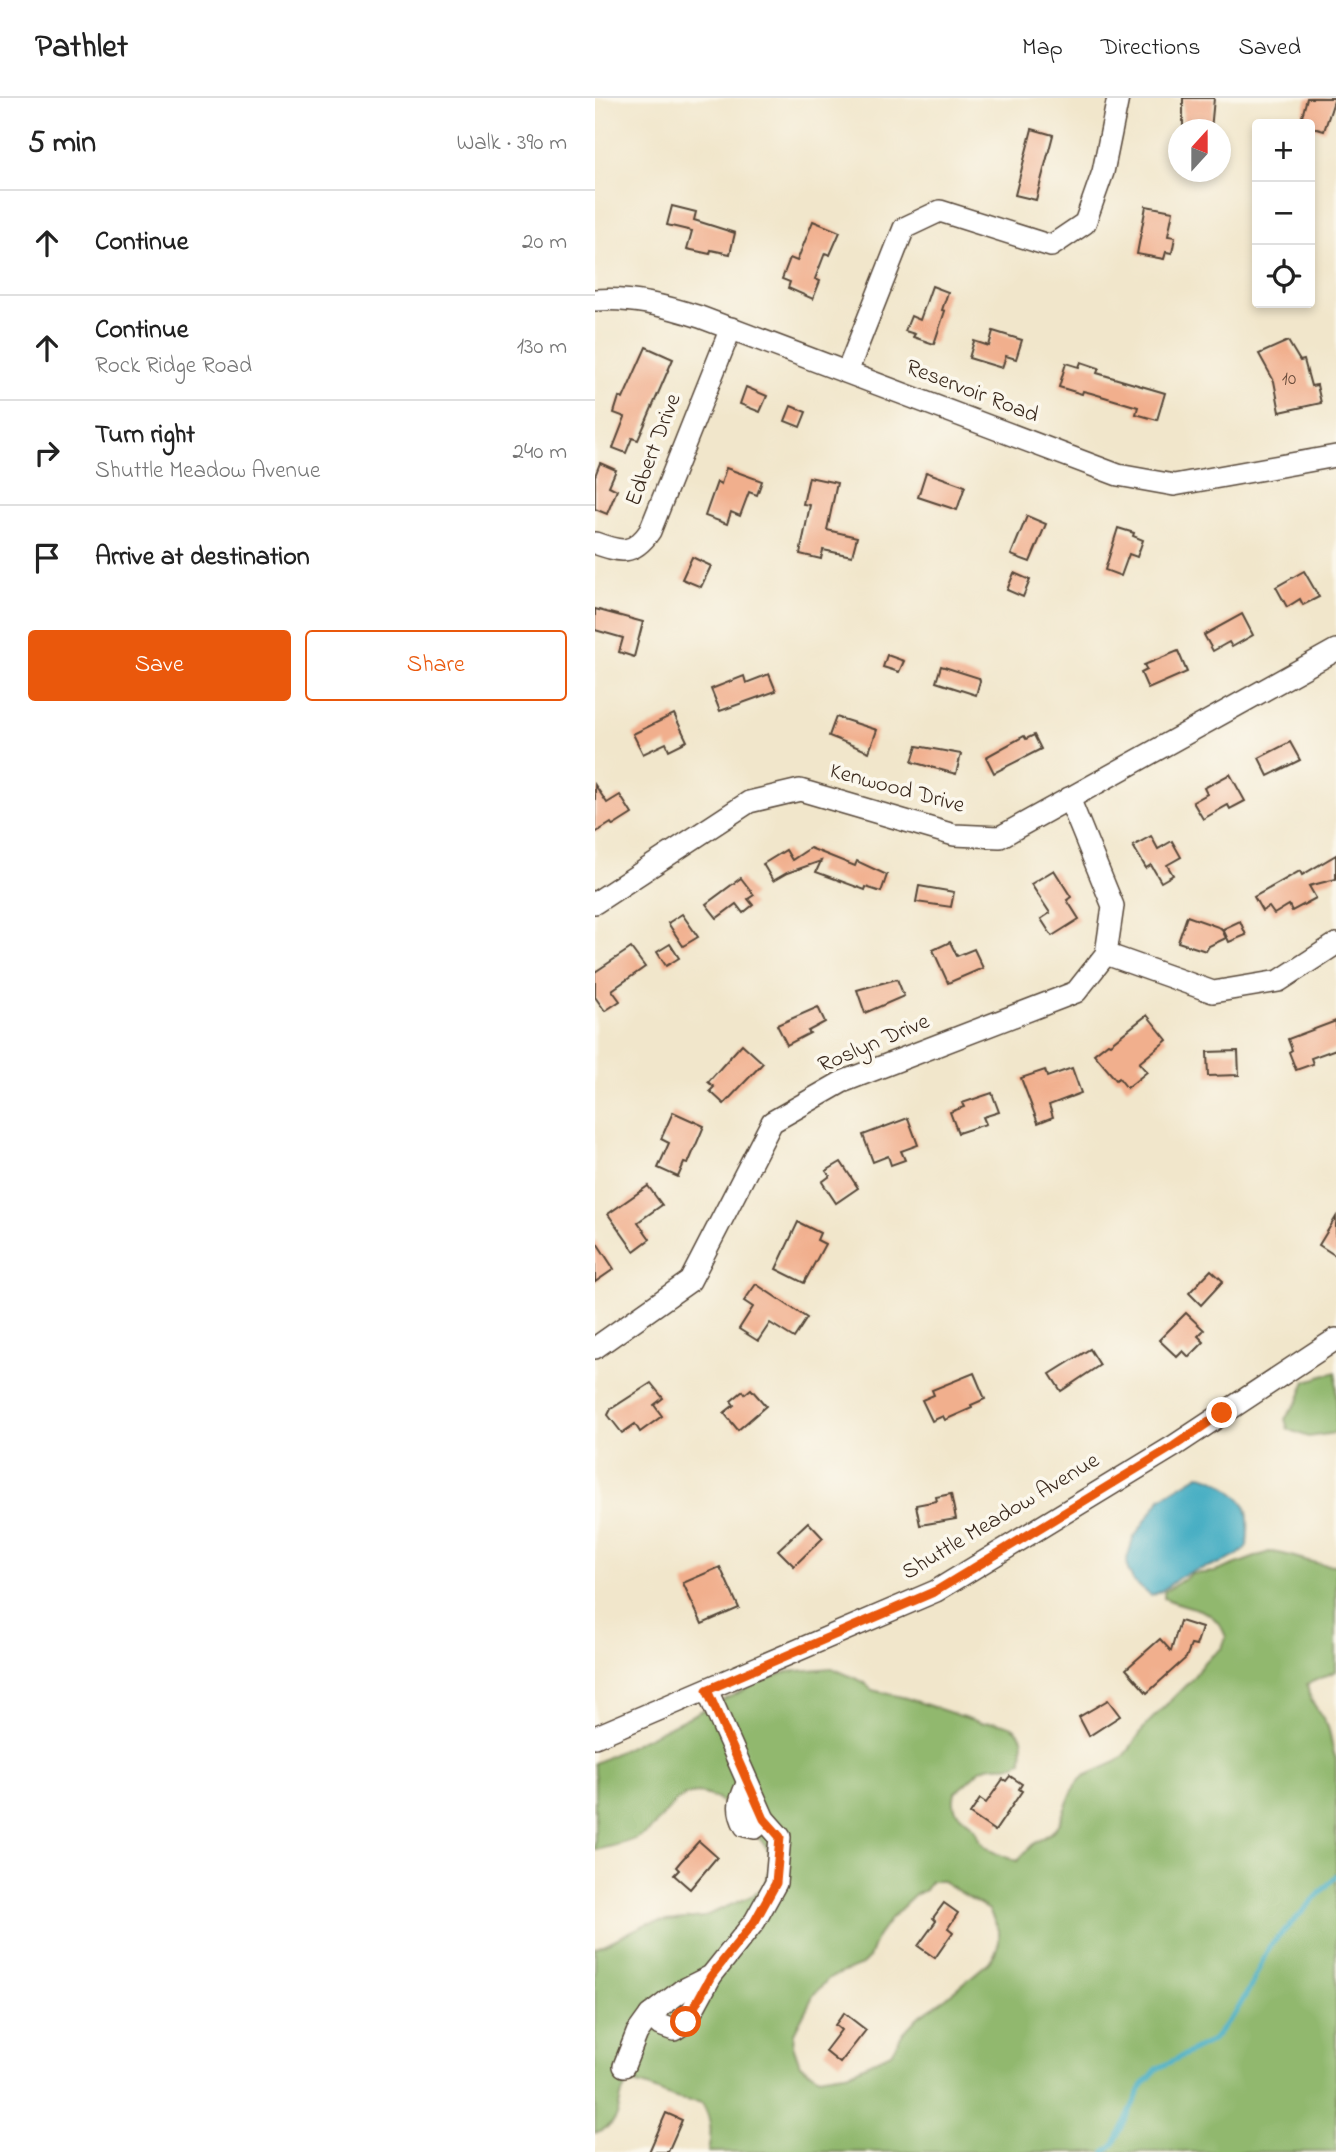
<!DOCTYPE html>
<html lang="en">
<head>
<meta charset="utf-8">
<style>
  :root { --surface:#fff; --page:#f2f2f2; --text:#222; --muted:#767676; --line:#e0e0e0; --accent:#ea580c }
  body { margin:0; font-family:"Indie Flower",sans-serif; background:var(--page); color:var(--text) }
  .controls { position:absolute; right:21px; top:21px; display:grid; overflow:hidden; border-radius:7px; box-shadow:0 4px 10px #0003 }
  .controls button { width:63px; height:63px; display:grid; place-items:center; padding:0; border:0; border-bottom:2px solid var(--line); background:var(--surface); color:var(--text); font:35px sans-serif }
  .compass { position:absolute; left:573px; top:21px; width:63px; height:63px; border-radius:50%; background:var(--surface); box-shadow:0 4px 10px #0003; rotate:21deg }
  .stop { position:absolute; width:21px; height:21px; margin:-16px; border:5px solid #ea580c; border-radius:50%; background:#fff }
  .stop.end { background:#ea580c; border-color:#fff; box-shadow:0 2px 7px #0008 }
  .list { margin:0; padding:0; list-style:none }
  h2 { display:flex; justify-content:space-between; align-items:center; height:91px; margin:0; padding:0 28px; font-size:30px }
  h2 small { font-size:23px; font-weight:400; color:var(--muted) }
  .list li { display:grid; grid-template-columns:46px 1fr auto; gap:21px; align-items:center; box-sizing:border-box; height:105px; padding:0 28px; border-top:2px solid var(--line) }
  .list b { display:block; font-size:26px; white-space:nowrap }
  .list p { margin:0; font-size:23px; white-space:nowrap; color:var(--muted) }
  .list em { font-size:23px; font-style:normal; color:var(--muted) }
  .actions { display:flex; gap:14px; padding:21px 28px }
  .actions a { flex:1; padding:16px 0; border:2px solid var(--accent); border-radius:7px; text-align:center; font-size:24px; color:var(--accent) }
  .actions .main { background:var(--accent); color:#fff }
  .icon { flex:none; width:38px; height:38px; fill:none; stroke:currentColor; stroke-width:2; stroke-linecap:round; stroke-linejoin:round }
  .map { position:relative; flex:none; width:741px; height:2054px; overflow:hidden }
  header { display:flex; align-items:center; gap:42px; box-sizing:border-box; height:98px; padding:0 35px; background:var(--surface); border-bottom:2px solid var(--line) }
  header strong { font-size:33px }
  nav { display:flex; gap:38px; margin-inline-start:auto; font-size:24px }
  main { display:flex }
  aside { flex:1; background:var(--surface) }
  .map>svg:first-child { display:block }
  .forest { fill:#91b86e; stroke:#667146; stroke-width:2; fill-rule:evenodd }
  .water { fill:#44adc3; stroke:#406c70; stroke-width:2 }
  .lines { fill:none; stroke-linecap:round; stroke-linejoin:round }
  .stream { stroke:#44adc3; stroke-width:5 }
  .building { fill:#f1af8d }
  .minor-casing { stroke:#564638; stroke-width:24 }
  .minor { stroke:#fff; stroke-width:21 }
  .route { stroke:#ea580c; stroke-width:9 }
  .labels { text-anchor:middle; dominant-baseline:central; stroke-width:7; stroke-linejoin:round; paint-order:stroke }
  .number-label { font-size:19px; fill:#684b3a }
  .street-label { font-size:23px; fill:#3b2a1e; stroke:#fbf7ec }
</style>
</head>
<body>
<header>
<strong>Pathlet</strong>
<nav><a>Map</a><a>Directions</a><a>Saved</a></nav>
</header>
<main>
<aside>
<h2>5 min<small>Walk · 390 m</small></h2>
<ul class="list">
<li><svg class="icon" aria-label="ahead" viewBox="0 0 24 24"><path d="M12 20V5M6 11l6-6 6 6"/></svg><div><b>Continue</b></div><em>20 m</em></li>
<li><svg class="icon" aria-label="ahead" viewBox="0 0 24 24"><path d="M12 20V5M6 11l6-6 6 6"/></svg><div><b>Continue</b><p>Rock Ridge Road</p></div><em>130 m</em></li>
<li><svg class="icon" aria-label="right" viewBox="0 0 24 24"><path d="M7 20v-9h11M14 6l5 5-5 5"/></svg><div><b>Turn right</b><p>Shuttle Meadow Avenue</p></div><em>240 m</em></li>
<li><svg class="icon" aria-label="arrive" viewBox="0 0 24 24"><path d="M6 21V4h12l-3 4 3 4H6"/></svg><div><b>Arrive at destination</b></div></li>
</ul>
<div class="actions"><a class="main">Save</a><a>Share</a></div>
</aside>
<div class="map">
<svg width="741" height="2054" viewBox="0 0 741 2054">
  <rect width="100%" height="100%" fill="#fbf7ec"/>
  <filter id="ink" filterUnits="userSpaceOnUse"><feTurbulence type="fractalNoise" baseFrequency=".0143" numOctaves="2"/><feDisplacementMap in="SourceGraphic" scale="14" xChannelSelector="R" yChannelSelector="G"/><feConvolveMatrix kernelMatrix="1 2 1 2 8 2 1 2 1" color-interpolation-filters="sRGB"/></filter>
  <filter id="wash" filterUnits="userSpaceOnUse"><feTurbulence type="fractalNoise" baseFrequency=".00686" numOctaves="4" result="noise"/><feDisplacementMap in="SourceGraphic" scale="28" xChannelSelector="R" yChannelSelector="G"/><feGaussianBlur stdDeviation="1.57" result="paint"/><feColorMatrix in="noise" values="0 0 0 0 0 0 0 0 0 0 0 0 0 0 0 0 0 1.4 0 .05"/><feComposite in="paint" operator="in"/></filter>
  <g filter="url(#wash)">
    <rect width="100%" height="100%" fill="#f1e6cb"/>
    <g class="forest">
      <polygon points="741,1274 741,1335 713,1339 693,1331 690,1321 703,1303 711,1283"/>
      <path d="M674 1454C697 1455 717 1468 741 1467V1573L712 1586C714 1604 724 1612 732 1627 737 1638 736 1650 741 1661V2054H113C117 2036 117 2021 107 2005 99 2002 92 2003 84 2001 66 1996 51 1985 33 1985 16 2007 35 2022 0 2035V1851L53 1825 108 1819 159 1797 168 1789 173 1779 178 1758C162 1736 121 1683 90 1698 73 1706 66 1725 51 1735 37 1745 16 1748 0 1752V1665L169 1582 191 1574 237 1570 269 1584 277 1592 311 1600 387 1625C399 1623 422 1625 427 1640 429 1646 427 1656 427 1663 412 1672 400 1664 387 1671 381 1675 369 1688 360 1694 355 1717 367 1715 379 1730 382 1734 382 1737 384 1741 392 1754 407 1758 422 1763L437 1747 457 1734 464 1725 480 1687 489 1678 521 1664 530 1657 551 1627 597 1581 610 1563 627 1550 631 1539C619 1507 595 1512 569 1500V1494L597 1476 620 1474ZM336 1783H347L394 1812 404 1832V1844L400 1855 394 1864 351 1900 323 1919 308 1935 296 1955 256 1974 224 1979 205 1967 198 1947 199 1935 219 1896 234 1880 267 1867 274 1860 282 1839 295 1821 320 1797 330 1792Z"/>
    </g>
    <path class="water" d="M604 1377C618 1377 643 1396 650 1408 655 1419 653 1436 652 1448 638 1468 605 1467 585 1479 575 1486 568 1494 556 1498L538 1483 533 1472 532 1461 538 1441 566 1400Z"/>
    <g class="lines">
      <polyline class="stream" points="510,2054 519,2046 547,1988 562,1971 618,1942 641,1914 656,1888 674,1849 741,1778"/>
    </g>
    <g id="blocks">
      <g class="building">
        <polygon points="588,0 619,0 616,32 588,32"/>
        <polygon points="712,0 740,0 729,33 715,29 715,26 705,26"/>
        <polygon points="437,31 458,37 441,102 420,97"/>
        <polygon points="77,108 101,114 99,122 140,135 135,156 116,152 115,156 92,151 97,133 72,127"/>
        <polygon points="551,108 578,113 573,138 580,139 577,155 571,154 569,161 542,156"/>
        <polygon points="218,123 245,134 235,157 230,155 220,181 225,183 218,201 193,190 195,184 187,181 195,160 202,163"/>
        <polygon points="337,188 353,194 347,212 350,213 339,246 318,239 320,236 310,233 316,218 325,222"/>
        <polygon points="398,233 427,242 421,261 411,258 407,270 374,260 379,243 394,248"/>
        <polygon points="693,243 705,263 709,262 716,288 722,287 726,305 685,314 679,283 664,256"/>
        <polygon points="51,249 78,261 43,342 37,340 31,355 18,350 30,319 19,315 24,299 28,301"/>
        <polygon points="486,264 504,270 502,275 570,295 562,322 541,316 543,309 496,295 488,293 487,296 464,289 471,265 484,269"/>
        <polygon points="151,289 172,298 165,314 145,306"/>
        <polygon points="196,308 211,314 205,329 190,323"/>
        <polygon points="5,365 21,372 14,388 22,392 12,416 0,411 0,378"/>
        <polygon points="131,370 167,383 162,397 154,394 145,418 136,414 132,426 110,418 122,384 126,386"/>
        <polygon points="331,374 370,388 362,412 323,399"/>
        <polygon points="214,379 242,385 232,432 262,439 257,458 228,452 226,461 205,456 215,407 208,406"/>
        <polygon points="432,418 451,426 435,464 416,457"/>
        <polygon points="523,430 539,435 538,438 548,442 542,459 534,456 526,478 510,472"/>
        <polygon points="97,459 116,468 106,489 87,481"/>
        <polygon points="709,473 724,499 708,507 705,501 692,509 681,489"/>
        <polygon points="419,475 435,482 428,499 412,492"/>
        <polygon points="0,511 48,524 39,559 24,554 28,540 0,532"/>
        <polygon points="647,516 658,537 637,549 634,544 618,553 609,537"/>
        <polygon points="583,553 592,574 553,591 546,575 552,572 549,567"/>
        <polygon points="292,557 309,563 304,574 288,569"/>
        <polygon points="346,568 384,580 385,583 381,597 341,584"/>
        <polygon points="174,576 181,593 125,613 116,591 149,578 151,585"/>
        <polygon points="79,616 92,643 74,652 71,645 48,656 38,636"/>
        <polygon points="241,619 282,632 274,654 234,638"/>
        <polygon points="439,637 446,651 399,675 391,659 429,638 431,641"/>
        <polygon points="695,644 705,662 673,678 664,660"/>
        <polygon points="322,648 366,656 361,676 317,664"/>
        <polygon points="635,676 650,703 635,711 633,707 608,721 598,704 612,696 609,690"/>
        <polygon points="0,687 12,705 25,697 37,716 18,728 16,725 0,735"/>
        <polygon points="556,738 563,751 577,743 586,759 572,767 578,777 566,784 556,767 551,770 538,748"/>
        <polygon points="215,750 260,768 262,763 292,777 286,794 271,789 270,792 221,774 226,763 192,775 178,783 168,766 191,752 197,762"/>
        <polygon points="741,757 741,781 714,788 721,800 697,813 694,807 679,816 674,809 667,813 659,799 705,773 707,777"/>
        <polygon points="459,772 476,799 472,802 484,821 457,838 446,821 455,815 436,786"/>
        <polygon points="146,780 159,797 153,801 158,807 148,815 141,806 122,820 111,806"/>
        <polygon points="324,788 359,794 356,809 321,804"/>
        <polygon points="87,816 103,839 88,848 73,825"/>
        <polygon points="592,818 626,830 631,840 614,848 611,853 583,844"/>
        <polygon points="645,823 651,837 634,844 628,831"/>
        <polygon points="355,844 362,858 379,851 388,870 353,885 338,852"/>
        <polygon points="75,846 84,860 71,868 62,854"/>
        <polygon points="36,850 50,869 17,892 25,903 10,913 0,899 0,874"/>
        <polygon points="302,881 309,898 270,915 262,892"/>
        <polygon points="223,909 230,924 213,933 215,935 192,947 182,927"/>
        <polygon points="552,917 572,942 544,965 552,974 532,990 524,980 521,982 499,956 513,945 515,946"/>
        <polygon points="741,923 741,951 716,960 718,966 701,972 694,954 697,952 693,941"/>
        <polygon points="147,946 168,965 129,1006 115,993 119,989 113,984"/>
        <polygon points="643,953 644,977 613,978 612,954"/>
        <polygon points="477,970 486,995 454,1007 458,1019 443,1025 426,980 450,972 452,979"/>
        <polygon points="397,995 404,1014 388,1019 391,1026 363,1035 355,1014 369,1009 367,1005"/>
        <polygon points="78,1014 109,1028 93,1066 89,1065 83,1079 63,1070 74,1045 66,1041"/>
        <polygon points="313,1020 323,1047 306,1053 310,1062 296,1067 293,1058 278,1064 268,1037"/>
        <polygon points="246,1064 263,1090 241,1105 227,1084 235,1078 231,1073"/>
        <polygon points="53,1088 67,1107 43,1124 55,1141 39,1153 13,1116"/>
        <polygon points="741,1119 741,1158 724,1147"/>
        <polygon points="203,1124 225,1135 222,1142 230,1146 209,1185 181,1171"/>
        <polygon points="0,1142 19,1171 0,1184"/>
        <polygon points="616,1172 628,1183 606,1207 594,1195"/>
        <polygon points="161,1186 212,1220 199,1240 175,1225 163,1243 144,1231 158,1209 149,1203"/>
        <polygon points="591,1215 609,1232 603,1238 609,1244 594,1259 588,1253 582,1259 564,1242"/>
        <polygon points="495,1251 505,1267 466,1293 455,1276"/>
        <polygon points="379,1275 390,1301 376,1307 377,1310 350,1322 348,1318 337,1323 327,1302 339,1297 337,1292"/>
        <polygon points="56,1285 68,1300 59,1307 67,1318 45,1334 40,1326 27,1335 13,1317 16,1311"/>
        <polygon points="156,1291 171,1308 143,1332 129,1315 139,1307 136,1303 148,1293 150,1296"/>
        <polygon points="356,1396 361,1421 325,1427 321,1407 342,1403 341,1399"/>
        <polygon points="213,1424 228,1440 199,1468 183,1452"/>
        <polygon points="125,1469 144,1510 107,1526 88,1485"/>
        <polygon points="585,1523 607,1530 601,1548 596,1547 591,1560 552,1595 531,1571 565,1541 576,1553"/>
        <polygon points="513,1602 525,1618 494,1638 484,1619"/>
        <polygon points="415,1678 427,1686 424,1691 427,1693 400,1733 375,1716 385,1701 391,1705 408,1681 411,1683"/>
        <polygon points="104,1743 122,1759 95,1791 79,1777 84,1772 81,1769 86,1763"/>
        <polygon points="349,1805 363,1815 353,1830 358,1834 340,1860 323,1848 341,1823 338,1820"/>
        <polygon points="249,1915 271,1932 245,1965 230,1953 246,1932 240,1927"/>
        <polygon points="71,2015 87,2022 73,2054 54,2054"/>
      </g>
    </g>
  </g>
  <g filter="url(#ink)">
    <use href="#blocks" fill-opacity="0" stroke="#564638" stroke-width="2"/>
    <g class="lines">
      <defs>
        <g id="minor">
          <path d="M0 202C36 199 71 208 105 219L523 377 579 387 741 358"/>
          <polyline points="252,274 309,130 345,113 456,148 490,125 508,74 523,0"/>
          <path d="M0 445C25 454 38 458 55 433L136 230"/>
          <polyline points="0,805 154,704 205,692 359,737 405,739 741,552"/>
          <polyline points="511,856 618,894 684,883 741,846"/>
          <polyline points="0,1250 95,1183 177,1024 247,984 481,894 511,856 518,808 474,700"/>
          <polyline points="0,1639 341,1493 579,1348 741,1241"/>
          <path d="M152 1686C144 1703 141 1711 150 1728L160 1730 169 1721"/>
          <polyline points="55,1917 65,1927 79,1932 91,1924 116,1878"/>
          <polyline points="29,1968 42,1935 55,1917 86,1893 116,1878 160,1823 181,1785 185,1739 169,1721 112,1592"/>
        </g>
      </defs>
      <use href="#minor" class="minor-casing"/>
      <use href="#minor" class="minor"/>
    </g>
  </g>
  <g class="lines" filter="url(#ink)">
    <polyline class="route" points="91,1924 116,1878 160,1823 181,1785 185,1739 169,1721 112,1592 341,1493 579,1348 627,1315"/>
  </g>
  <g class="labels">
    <g class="number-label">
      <text x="694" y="281">10</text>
    </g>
    <g class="street-label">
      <text transform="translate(377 294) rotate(21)">Reservoir Road</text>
      <text transform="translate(59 352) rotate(-69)">Edbert Drive</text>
      <text transform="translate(302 691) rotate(15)">Kenwood Drive</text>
      <text transform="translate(279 946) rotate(-23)">Roslyn Drive</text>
      <text transform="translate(406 1419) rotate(-31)">Shuttle Meadow Avenue</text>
    </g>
  </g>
</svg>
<div class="controls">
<button>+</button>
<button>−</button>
<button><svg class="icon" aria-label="locate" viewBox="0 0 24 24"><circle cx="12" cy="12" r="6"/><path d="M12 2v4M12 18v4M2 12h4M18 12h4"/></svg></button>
</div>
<svg class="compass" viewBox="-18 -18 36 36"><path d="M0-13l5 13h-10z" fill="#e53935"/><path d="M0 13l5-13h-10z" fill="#767676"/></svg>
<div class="stop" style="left:91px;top:1924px"></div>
<div class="stop end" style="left:627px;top:1315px"></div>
</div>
</main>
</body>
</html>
